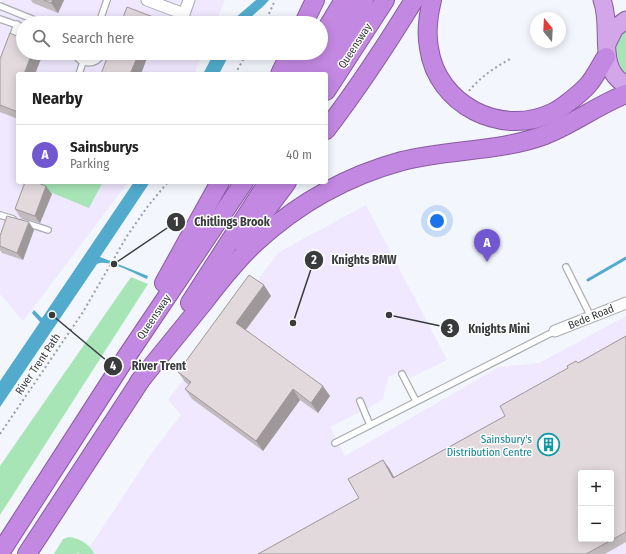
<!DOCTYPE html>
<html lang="en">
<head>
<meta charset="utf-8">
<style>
  :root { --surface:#fff; --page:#f6f6f6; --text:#222; --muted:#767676; --line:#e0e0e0; --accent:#7158d1 }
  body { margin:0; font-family:"Fira Sans Condensed",sans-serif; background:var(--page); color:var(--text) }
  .controls { position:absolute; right:12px; bottom:12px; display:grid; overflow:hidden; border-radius:4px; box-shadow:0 2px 10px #0003 }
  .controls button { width:36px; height:36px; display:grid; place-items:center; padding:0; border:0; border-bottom:1px solid var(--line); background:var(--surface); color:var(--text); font:20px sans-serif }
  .compass { position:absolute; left:530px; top:12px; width:36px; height:36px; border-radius:50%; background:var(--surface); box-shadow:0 2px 10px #0003; rotate:342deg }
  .you { position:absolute; left:437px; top:221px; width:14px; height:14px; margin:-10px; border:3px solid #fff; border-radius:50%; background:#1a73e8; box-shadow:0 0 0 6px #1a73e833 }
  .badge { display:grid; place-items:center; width:26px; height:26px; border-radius:50%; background:var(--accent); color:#fff; font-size:13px; font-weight:700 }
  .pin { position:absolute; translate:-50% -33px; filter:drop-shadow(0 1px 2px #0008) }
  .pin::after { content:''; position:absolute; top:21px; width:14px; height:12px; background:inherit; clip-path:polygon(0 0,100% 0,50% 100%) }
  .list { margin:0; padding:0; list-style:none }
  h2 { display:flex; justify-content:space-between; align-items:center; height:52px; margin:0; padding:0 16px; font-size:17px }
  h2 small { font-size:13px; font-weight:400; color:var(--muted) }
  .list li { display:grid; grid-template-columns:26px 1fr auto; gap:12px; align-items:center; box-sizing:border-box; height:60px; padding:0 16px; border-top:1px solid var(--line) }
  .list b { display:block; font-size:15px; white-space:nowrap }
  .list p { margin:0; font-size:13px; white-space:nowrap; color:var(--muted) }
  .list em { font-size:13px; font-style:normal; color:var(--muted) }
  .icon { flex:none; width:22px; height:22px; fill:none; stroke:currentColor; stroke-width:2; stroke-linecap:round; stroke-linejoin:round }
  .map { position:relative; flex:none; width:626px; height:554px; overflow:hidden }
  .search { position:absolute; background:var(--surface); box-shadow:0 2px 10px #0003; left:16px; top:16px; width:312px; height:44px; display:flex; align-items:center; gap:10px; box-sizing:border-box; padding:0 14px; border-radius:22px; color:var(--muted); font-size:15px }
  .panel { position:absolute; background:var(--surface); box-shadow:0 2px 10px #0003; left:16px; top:72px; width:312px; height:112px; border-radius:4px }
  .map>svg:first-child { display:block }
  .commercial { fill:#efe8fe; fill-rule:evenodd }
  .green { fill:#a7e5b6 }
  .water { fill:#52abcc }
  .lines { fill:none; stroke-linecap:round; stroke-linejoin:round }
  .stream { stroke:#52abcc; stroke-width:3 }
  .service-casing { stroke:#a8acb1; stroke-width:8 }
  .minor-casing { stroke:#a8acb1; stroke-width:13 }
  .primary-casing { stroke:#895aa3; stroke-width:19 }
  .trunk-casing { stroke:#895aa3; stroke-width:20 }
  .path { stroke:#9c9ea2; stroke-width:2; stroke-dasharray:2 3; stroke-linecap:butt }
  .service { stroke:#fff; stroke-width:5.5 }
  .minor { stroke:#fff; stroke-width:11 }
  .primary { stroke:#d2a6e9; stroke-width:17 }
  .trunk { stroke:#c388e2; stroke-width:18 }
  .wall { fill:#c2bbbd }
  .shaded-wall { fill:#9e989a }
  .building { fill:#e1d9dc; stroke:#9e989a; fill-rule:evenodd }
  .labels { text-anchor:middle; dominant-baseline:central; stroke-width:3; stroke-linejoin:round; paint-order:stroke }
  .street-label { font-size:11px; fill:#393b3d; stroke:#fff }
  .culture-label { font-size:11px; fill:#0d838f; stroke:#fff; text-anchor:end }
  .leader { fill:none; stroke:#393b3d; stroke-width:1.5 }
  .callout-dot { fill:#393b3d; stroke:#fff; stroke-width:1.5 }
  .mark-label { font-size:12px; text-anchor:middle; font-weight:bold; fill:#fff }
  .callout-label { font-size:12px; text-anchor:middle; font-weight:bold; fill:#393b3d; stroke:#fff; stroke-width:3; stroke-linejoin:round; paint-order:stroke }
</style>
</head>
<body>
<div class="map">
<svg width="626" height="554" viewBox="0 0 626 554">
  <rect width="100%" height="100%" fill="#f3f6fc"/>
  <g class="commercial">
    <polygon points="2,0 225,0 215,23 23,23 23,53 203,53 194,74 18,74 18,182 128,182 23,321 0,294 0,6"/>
    <path d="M366 205 447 360 410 378 404 370 388 377 383 399 372 406 330 427 345 456 499 367 539 363 626 316V554H85L154 450 181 415 168 400 279 252ZM581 473H611V539H581Z"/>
  </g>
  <g class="green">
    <path d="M626 29V77C623 73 618 69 616 64 612 51 616 38 626 29Z"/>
    <polygon points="29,182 103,182 89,208 28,183"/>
    <polygon points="131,277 148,284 0,515 0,466"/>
    <path d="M69 537C79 538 90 544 94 554H78L79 551 77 554H54L63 539Z"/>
  </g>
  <g class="water">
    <path d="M256 0H269C262 9 252 14 247 23H232L235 18Z"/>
    <polygon points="213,53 230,53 219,74 203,74 213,55"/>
    <path d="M134 182H150L100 257 148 276 147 279C136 274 107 258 97 264L0 407V381L40 322 32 313 34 310 42 318Z"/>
  </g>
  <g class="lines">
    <polyline class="stream" points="588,280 626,258"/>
    <defs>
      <g id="service">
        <polyline points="0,6 42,23"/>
        <polyline points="0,19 23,27"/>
        <polyline points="99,23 107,0"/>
        <polyline points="11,41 17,24"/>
        <path d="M74 53C81 66 96 66 103 53"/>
        <polyline points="79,74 83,62"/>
        <polyline points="0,215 13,219"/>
        <polyline points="23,222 48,230"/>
        <polyline points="566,267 591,317"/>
        <polyline points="402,374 416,401"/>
        <polyline points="360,401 370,425"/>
        <polyline points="335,443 555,331"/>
      </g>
      <g id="minor">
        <polyline points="147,0 184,14 189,0"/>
        <polyline points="555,331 626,303"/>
      </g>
      <g id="primary">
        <path d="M602 0C613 28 595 68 626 85"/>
        <polyline points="607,44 615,28 626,20"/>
      </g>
      <g id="trunk">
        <path d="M432 0C428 16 426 32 429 48 437 105 501 137 552 113 561 109 581 93 588 85 595 77 600 66 606 57"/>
        <polyline points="304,23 315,0"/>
        <polyline points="321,38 344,0"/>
        <polyline points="280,74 290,53"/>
        <polyline points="298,74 312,53"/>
        <polyline points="316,74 364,0"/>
        <polyline points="326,91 385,0"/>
        <path d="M326 130C358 88 387 44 414 0"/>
        <polyline points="242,243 287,182"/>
        <polyline points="164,283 220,182"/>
        <polyline points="190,303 268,182"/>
        <path d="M139 382C161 355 182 329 204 302 220 281 236 261 255 243 297 204 347 176 402 161 449 149 499 152 545 135 573 124 598 105 626 94"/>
        <polyline points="0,553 123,362 244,182"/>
        <polyline points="27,554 146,372"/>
      </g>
    </defs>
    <use href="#service" class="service-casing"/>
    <use href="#minor" class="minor-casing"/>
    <use href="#primary" class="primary-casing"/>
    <use href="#trunk" class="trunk-casing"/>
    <g class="path">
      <polyline points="265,23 275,0"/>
      <polyline points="235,74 247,53"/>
      <path d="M469 91C480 77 497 66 512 58"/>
      <polyline points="0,434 83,312 127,236 148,206 168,182"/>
    </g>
    <use href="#service" class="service"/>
    <use href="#minor" class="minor"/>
    <use href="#primary" class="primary"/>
    <use href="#trunk" class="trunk"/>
  </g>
  <g class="wall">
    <polygon points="31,0 64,0 58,13 33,3"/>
    <polygon points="153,53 174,53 171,60"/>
    <polygon points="43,54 18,74 18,119 0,112 0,59"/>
    <polygon points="52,194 40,223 20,217 15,209"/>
    <polygon points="34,230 23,260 2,253 0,250 0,236"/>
    <polygon points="271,296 246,330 330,396 318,413 300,400 263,451 192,399 185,389 189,385 185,382 178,372"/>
    <polygon points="626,336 626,542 605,554 258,554 359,498 383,460 389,468 394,477 505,416 578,363"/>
  </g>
  <g class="shaded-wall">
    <polygon points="53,0 64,0 58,13 51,3"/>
    <polygon points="32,53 42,53 43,54 35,74 24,74"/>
    <polygon points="139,53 149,53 141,74 130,74"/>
    <polygon points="166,53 174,53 171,60"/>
    <polygon points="46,186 52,194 40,223 35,216"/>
    <polygon points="29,222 34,230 23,260 17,253"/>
    <polygon points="264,285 271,296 243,333 236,323"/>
    <polygon points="323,386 330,396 318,413 311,403"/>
    <polygon points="293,389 300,400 263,451 256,441"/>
    <polygon points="383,460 389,468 399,486 393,478"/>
  </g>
  <g class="building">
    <polygon points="44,0 53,0 51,3"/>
    <polygon points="127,7 169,23 121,23"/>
    <polygon points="10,33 23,39 23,53 32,53 24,74 18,74 18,112 0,105 0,59"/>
    <polygon points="109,53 139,53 130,74 101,74"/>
    <polygon points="25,182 35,182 46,186 35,216 15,209"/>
    <polygon points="7,216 29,222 17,253 0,246 0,236"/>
    <polygon points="249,275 264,285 236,323 323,386 311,403 293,389 256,441 185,389 191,382 178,372"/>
    <path d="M626 336V532L586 554H258L359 498 348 479 383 460 393 478 505 416 500 406 568 368 567 366 576 361 578 363ZM581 473H611V539H581Z"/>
  </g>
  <defs>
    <symbol id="building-ring" viewBox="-11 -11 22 22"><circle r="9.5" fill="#fff" stroke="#0f9aa8" stroke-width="1.5"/><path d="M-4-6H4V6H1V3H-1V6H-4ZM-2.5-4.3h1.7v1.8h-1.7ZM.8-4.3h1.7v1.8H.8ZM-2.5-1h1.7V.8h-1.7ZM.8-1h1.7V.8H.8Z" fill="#0f9aa8"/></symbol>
  </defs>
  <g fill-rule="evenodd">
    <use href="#building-ring" x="536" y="432" width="25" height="25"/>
  </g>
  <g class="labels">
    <g class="street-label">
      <text transform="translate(355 46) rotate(-57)">Queensway</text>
      <text transform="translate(154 317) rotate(-56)">Queensway</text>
      <text transform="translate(591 317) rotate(-22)">Bede Road</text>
      <text transform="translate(38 364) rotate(-56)">River Trent Path</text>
    </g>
    <g class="culture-label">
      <text x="532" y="439">Sainsbury's<tspan x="532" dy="13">Distribution Centre</tspan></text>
    </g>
  </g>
  <path class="leader" d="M114 264L176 222M293 323L314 260M389 315L450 328M52 315L113 366"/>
  <g class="callout-dot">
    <circle cx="114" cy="264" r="4"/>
    <circle cx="293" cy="323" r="4"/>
    <circle cx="389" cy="315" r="4"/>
    <circle cx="52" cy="315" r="4"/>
    <circle cx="176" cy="222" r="10"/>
    <circle cx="314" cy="260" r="10"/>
    <circle cx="450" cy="328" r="10"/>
    <circle cx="113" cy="366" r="10"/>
  </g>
  <g class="mark-label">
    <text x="176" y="226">1</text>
    <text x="314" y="264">2</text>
    <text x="450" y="333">3</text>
    <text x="113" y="370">4</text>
  </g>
  <g class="callout-label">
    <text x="232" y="226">Chitlings Brook</text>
    <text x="364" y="264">Knights BMW</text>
    <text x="499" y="333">Knights Mini</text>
    <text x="159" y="370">River Trent</text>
  </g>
</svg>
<div class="controls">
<button>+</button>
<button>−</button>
</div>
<svg class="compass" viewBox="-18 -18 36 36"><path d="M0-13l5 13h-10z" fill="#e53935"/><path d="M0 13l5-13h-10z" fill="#767676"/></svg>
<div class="you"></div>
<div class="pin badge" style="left:487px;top:262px">A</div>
<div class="search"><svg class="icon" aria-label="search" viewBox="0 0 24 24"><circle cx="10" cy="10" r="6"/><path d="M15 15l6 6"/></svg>Search here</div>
<section class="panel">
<h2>Nearby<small></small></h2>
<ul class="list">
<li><span class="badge">A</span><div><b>Sainsburys</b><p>Parking</p></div><em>40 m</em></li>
</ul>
</section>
</div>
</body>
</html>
